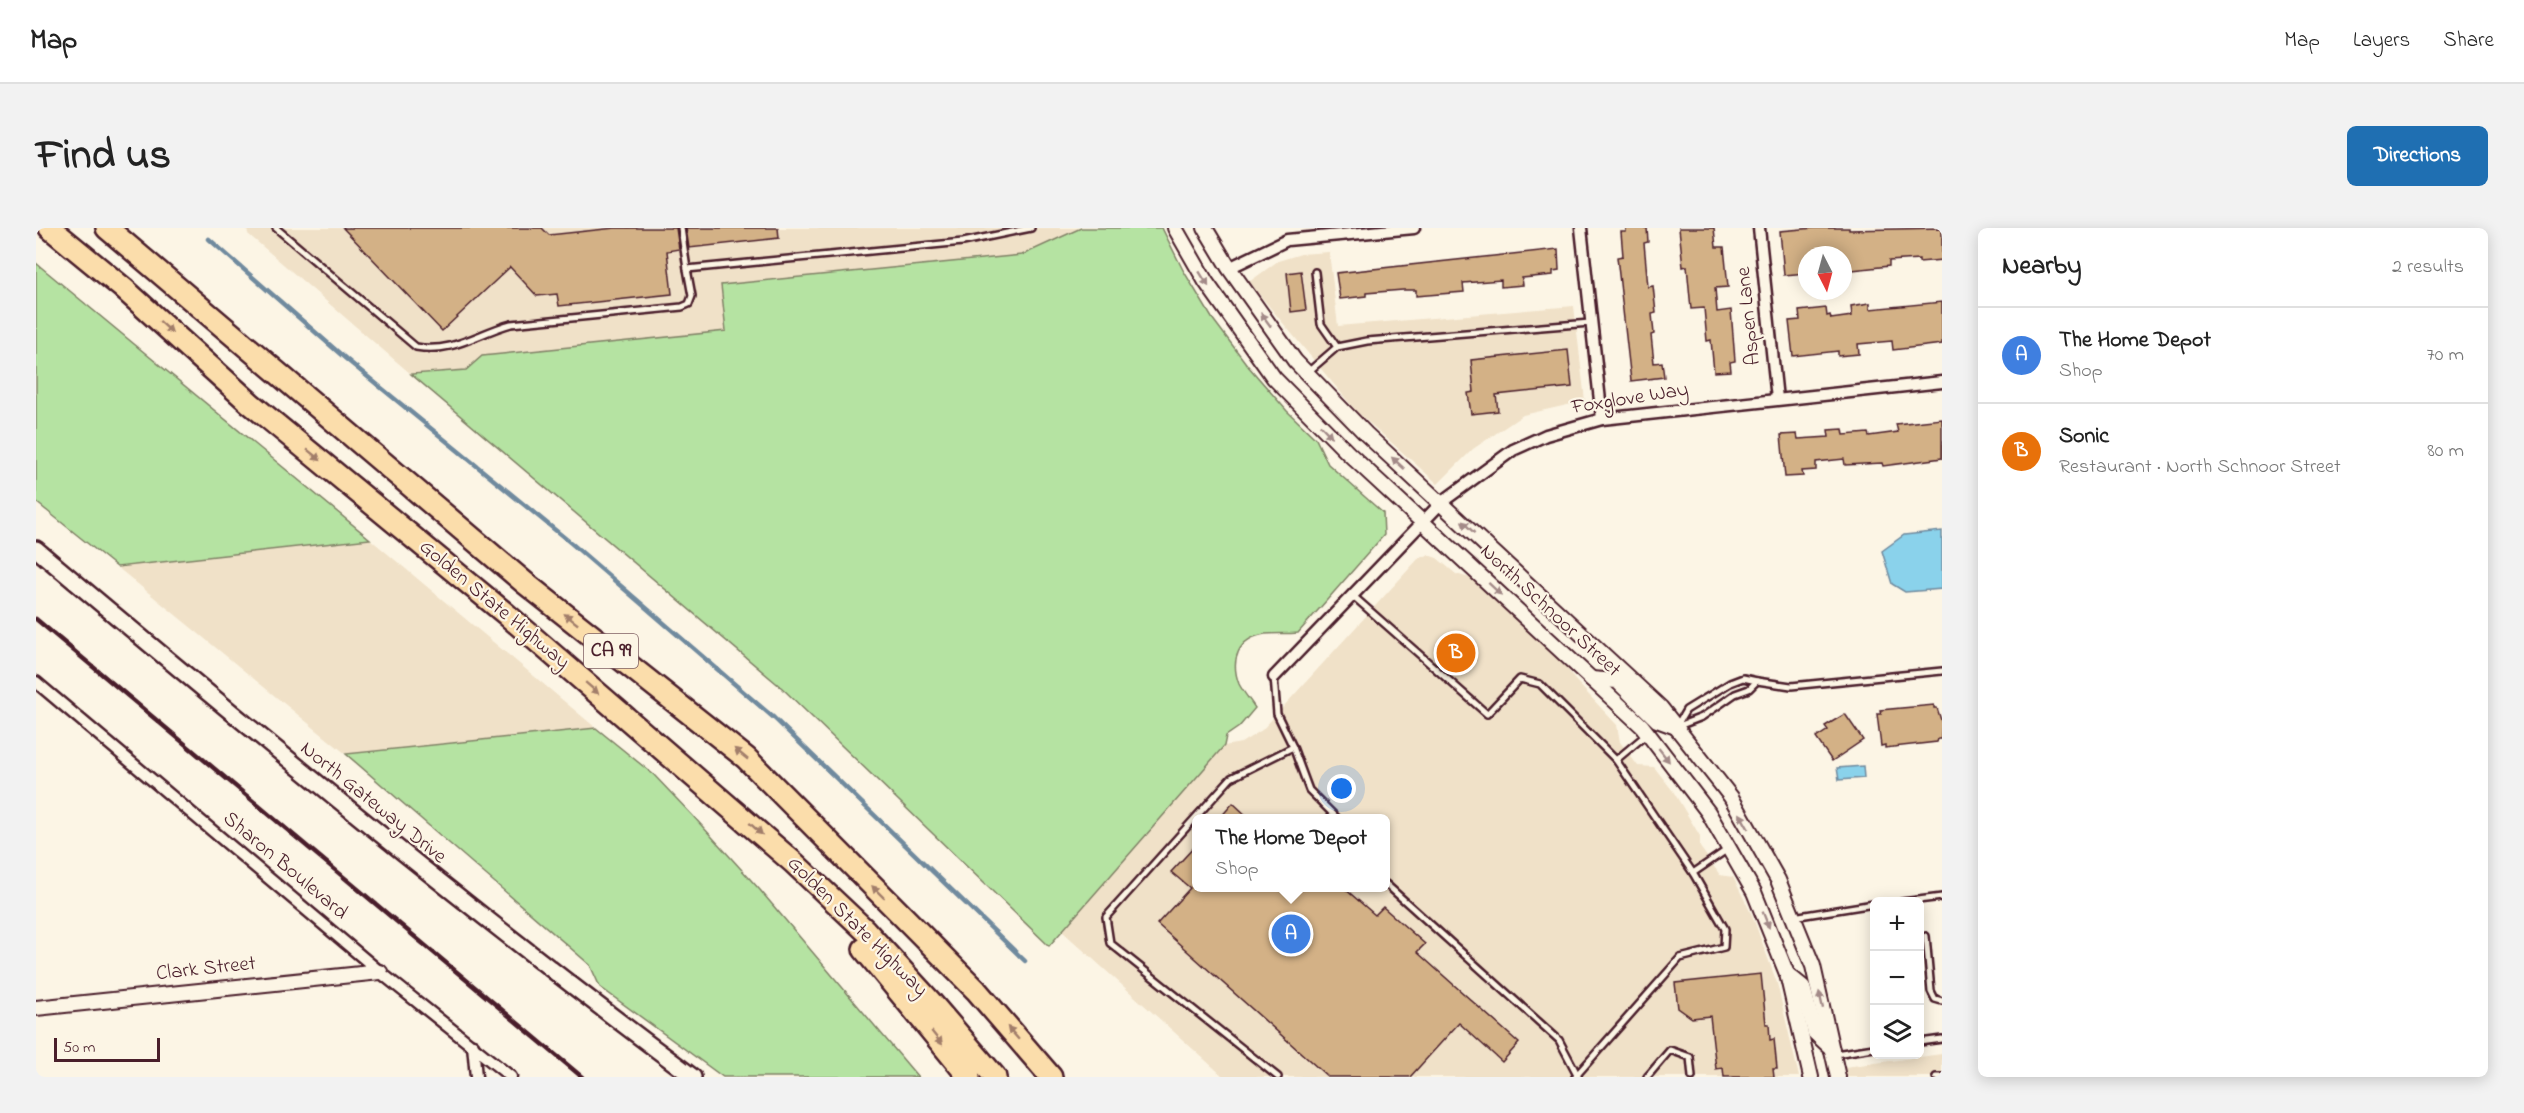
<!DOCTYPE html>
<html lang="en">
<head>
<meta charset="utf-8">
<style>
  :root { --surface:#fff; --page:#f2f2f2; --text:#222; --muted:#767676; --line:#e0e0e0; --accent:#1f6fb2 }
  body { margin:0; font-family:"Indie Flower",sans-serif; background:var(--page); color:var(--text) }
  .controls { position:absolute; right:18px; bottom:18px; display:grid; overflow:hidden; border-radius:9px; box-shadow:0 3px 15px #0003 }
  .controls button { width:54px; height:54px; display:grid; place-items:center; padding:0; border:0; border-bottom:2px solid var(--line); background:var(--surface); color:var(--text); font:30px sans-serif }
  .compass { position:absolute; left:1762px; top:18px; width:54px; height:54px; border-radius:50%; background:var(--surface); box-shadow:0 3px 15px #0003; rotate:174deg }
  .scale { position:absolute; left:18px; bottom:15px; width:106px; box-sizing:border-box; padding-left:6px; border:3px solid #4a1f2b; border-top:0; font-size:16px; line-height:21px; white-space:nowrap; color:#4a1f2b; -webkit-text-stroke:4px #fcf5e5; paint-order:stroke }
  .you { position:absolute; left:1306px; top:561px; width:21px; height:21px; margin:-15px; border:4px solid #fff; border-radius:50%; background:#1a73e8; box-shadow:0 0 0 9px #1a73e833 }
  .badge { display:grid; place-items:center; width:39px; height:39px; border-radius:50%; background:var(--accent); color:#fff; font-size:20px; font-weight:700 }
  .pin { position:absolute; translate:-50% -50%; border:3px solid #fff; box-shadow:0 2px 6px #0006 }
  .popup { position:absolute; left:1156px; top:586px; width:198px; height:78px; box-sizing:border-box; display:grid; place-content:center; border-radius:9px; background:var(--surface); filter:drop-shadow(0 2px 4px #0005); font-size:20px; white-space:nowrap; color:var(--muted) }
  .popup b { font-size:22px; color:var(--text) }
  .popup::after { content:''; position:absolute; left:50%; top:100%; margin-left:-12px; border:12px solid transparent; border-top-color:var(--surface) }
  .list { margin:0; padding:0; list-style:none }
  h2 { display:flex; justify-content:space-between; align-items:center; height:78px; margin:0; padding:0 24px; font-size:26px }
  h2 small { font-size:20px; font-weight:400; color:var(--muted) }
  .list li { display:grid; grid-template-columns:39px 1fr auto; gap:18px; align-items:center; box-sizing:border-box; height:96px; padding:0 24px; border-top:2px solid var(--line) }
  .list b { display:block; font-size:22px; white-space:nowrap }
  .list p { margin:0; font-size:20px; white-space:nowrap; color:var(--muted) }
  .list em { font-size:20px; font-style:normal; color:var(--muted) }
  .icon { flex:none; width:33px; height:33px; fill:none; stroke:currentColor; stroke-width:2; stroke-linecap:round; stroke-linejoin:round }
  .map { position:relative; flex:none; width:1906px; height:849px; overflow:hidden; border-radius:9px }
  header { display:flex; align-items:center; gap:36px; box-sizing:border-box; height:84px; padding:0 30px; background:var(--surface); border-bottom:2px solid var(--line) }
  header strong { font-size:28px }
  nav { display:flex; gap:33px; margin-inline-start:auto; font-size:21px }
  .intro { display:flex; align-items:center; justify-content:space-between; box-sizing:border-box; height:144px; padding:0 36px }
  h1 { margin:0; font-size:42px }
  .button { padding:15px 27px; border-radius:9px; background:var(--accent); color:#fff; font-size:21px; font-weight:700 }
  main { display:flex; gap:36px; padding:0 36px }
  aside { flex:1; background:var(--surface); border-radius:9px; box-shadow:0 3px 15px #0003 }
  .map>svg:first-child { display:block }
  .built { fill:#f0e1c8; fill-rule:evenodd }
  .green { fill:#b5e3a2; stroke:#808166; stroke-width:1.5 }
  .water { fill:#8ad2eb; stroke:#708a9e; stroke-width:1.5 }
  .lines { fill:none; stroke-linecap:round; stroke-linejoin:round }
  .stream { stroke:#708a9e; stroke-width:4.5 }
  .building { fill:#d3b186; stroke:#4a1f2b; stroke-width:1.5 }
  .service-casing { stroke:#4a1f2b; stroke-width:10 }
  .minor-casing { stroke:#4a1f2b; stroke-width:15 }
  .tertiary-casing { stroke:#4a1f2b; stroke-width:18 }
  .secondary-casing { stroke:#4a1f2b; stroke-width:20 }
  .motorway-casing { stroke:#4a1f2b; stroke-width:26 }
  .service { stroke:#fcf5e5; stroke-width:5 }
  .minor { stroke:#fcf5e5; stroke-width:10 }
  .tertiary { stroke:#fcf5e5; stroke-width:14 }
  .secondary { stroke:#fcf5e5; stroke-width:15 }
  .motorway { stroke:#fbddab; stroke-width:21 }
  .rail { stroke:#4a1f2b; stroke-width:4.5 }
  .oneway { fill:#a38a88 }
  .oneway2 { fill:#a27e6b }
  .labels { text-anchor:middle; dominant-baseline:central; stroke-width:4.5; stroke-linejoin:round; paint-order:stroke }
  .shield { fill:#fcf5e5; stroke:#7f5f63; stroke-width:1.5 }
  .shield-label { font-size:20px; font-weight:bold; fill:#4a1f2b }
  .street-label { font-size:21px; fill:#4a1f2b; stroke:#fcf5e5 }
</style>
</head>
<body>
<header>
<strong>Map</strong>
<nav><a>Map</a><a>Layers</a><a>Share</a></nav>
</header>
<div class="intro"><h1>Find us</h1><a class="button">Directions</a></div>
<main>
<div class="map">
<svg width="1906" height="849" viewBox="0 0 1906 849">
  <rect width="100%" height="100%" fill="#fcf5e5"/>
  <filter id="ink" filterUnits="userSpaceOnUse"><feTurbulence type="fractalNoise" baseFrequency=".0167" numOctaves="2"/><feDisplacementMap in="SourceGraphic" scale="12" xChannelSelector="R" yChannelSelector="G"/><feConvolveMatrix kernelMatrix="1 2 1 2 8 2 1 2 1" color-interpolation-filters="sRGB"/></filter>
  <g filter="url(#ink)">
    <g class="built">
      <polygon points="211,0 1045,0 986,27 685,57 690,103 446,128 430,142 375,146 212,6"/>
      <polygon points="1293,24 1302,98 1538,78 1549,173 1487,187 1437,221 1402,256 1320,183 1213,54 1242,33 1265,26"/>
      <polygon points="334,311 560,500 310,526 81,339"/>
      <path d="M1392 327 1401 330 1420 346 1437 351 1525 430 1538 451 1581 497 1584 514 1602 538 1618 539 1637 563 1664 608V619L1684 647 1697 649 1716 687 1741 755 1763 849H1188L1026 703 1188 518 1205 515 1226 502 1383 330ZM1160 590H1350V660H1160Z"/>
      <polygon points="1906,826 1906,849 1810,849 1809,839"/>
    </g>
    <g class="green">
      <path d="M1045 0H1126L1147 42 1176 90 1212 138 1251 183 1280 211 1292 236 1347 285 1348 307 1262 405C1251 406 1240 405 1229 406 1202 410 1194 432 1203 456 1207 464 1214 472 1219 480L1203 499 1190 508 1188 518 1013 718 746 460 375 146 430 142 446 128 690 103 685 57 986 27Z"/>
      <polygon points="0,35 334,311 81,339 0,274"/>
      <polygon points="560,500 618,547 657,588 724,662 882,849 687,849 564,759 554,737 310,526"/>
    </g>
    <g class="water">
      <polygon points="1906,303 1906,361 1869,364 1856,356 1846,323 1868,307"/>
      <polygon points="1827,538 1828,550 1803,552 1801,540"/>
    </g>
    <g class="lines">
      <polyline class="stream" points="173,11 310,131 535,315 738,490 989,733"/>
    </g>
    <g class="building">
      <polygon points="307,0 506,0 513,7 579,0 640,0 643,21 631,23 636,66 523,78 521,66 501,68 474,39 406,103"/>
      <polygon points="650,0 742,0 743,10 653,20"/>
      <polygon points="1590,0 1611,0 1612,14 1608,15 1612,59 1617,58 1620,85 1616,86 1618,106 1615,107 1618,135 1626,134 1628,149 1595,153 1581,29 1587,28 1585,4 1590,4"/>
      <polygon points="1643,0 1678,0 1680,19 1688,19 1692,59 1679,60 1681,84 1695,82 1699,133 1694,134 1695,143 1678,144 1675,112 1671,113 1668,80 1655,81 1651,38 1647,39"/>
      <polygon points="1778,0 1813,0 1813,2 1906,0 1906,32 1883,34 1883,31 1853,33 1853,38 1807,43 1807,27 1771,27 1771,45 1748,47 1744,3"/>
      <polygon points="1522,21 1523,42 1517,43 1517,47 1486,50 1487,57 1465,59 1465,52 1427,55 1428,64 1380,68 1380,62 1367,62 1330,65 1330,68 1304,71 1300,45"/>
      <polygon points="1265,43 1270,82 1255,84 1251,45"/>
      <polygon points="1906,74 1906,116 1857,122 1856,113 1822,116 1823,126 1802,128 1802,123 1757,128 1753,93 1764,92 1763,83 1790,80 1791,88 1794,87 1795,91 1816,88 1815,78 1834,75 1834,81"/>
      <polygon points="1532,122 1536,159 1460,167 1462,183 1435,186 1432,165 1438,164 1435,132"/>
      <polygon points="1906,191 1906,230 1847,238 1846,235 1809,237 1808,231 1780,234 1780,242 1766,243 1767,248 1749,249 1745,207 1761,206 1762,211 1793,209 1792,202 1807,201 1808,207 1832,205 1833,208 1862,204 1860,196"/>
      <polygon points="1411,407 1439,432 1430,443 1401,418"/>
      <polygon points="1898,477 1898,480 1901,480 1906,495 1905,511 1902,511 1901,514 1849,520 1849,517 1845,518 1841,486 1845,486 1844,482"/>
      <polygon points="1809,486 1827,512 1796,533 1780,510 1792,502 1789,498"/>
      <polygon points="1197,575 1214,591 1183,591"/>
      <polygon points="1161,616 1161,660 1308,660 1339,687 1347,679 1389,716 1381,724 1483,815 1466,834 1423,795 1374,849 1292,849 1121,696 1154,660 1135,644"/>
      <polygon points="1725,746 1730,796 1733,796 1734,812 1738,811 1741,841 1737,841 1738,849 1688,849 1687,840 1680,841 1674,788 1656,790 1642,780 1639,755"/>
    </g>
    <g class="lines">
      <defs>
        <g id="service">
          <path d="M240 0 380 119C416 126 442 105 475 96L646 79 653 76 656 68 651 41 927 14 995 0"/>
          <polyline points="645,0 651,41"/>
          <polyline points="1279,44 1285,96 1301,119"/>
          <polyline points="1272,144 1301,119 1331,113 1554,95"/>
          <polyline points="1316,367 1451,486 1484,451 1504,456 1580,532"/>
          <polyline points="1238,449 1241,486 1257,519"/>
          <polygon points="1707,450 1721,453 1713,461 1699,466 1666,489 1640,499 1650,482 1694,455"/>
          <polyline points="1721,453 1755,458 1906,443"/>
          <polyline points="1611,506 1580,532 1657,645"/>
          <polyline points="1350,656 1523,812 1542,848"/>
          <polyline points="1866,674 1906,669"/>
          <polyline points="1757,689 1838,676"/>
          <polyline points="1890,708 1895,763 1899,771 1906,773"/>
          <polyline points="1884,814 1906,811"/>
          <polyline points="1799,826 1838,820"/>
          <polyline points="1242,849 1074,715 1070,689 1195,550 1257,519 1273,562 1301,590"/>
          <polyline points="1539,849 1644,730 1688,719 1689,701 1657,645 1692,621"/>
          <polyline points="1611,849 1634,822 1654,829 1656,849"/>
          <polyline points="1900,849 1906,849"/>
        </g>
        <g id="minor">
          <polyline points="1545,0 1566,191"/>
          <polyline points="1723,0 1741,171"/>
          <polyline points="1193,40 1251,12 1378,0"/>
          <polyline points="1238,449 1406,274 1477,222 1510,207 1566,191 1906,154"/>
          <polyline points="0,454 344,744 475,849"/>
          <polyline points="437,817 440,849"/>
        </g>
        <g id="tertiary">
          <polyline points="1139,0 1170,54 1238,150 1312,225 1606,498 1672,584 1718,664 1751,746 1775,849"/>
          <polyline points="1169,0 1193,40 1259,133 1330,206 1625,480 1695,569 1742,652 1777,738 1802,849"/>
          <polyline points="1555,451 1581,453 1621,492 1640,499"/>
          <polyline points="1751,746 1767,759 1779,805 1796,821"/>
          <polyline points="0,780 344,744"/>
        </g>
        <path id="secondary" d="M0 321C215 502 431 681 657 849"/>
        <g id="motorway">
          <polyline points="14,0 87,60 214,175 470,386 758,635 829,702 893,772 959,849"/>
          <polyline points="71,0 489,355 710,530 940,762 1015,849"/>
          <polyline points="828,721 933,849"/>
        </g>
      </defs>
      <use href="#service" class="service-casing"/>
      <use href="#minor" class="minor-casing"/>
      <use href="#tertiary" class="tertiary-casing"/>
      <use href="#secondary" class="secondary-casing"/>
      <use href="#motorway" class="motorway-casing"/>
      <use href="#service" class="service"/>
      <use href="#minor" class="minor"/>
      <use href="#tertiary" class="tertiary"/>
      <use href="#secondary" class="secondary"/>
      <use href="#motorway" class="motorway"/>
      <polyline class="rail" points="0,391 546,849"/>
    </g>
    <defs><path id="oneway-solid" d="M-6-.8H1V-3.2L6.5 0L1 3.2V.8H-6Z" transform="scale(1.5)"/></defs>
    <g class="oneway">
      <use href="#oneway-solid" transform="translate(1168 51) rotate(58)"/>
      <use href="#oneway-solid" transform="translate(1230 92) rotate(-126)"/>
      <use href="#oneway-solid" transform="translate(1290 203) rotate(46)"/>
      <use href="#oneway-solid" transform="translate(1362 235) rotate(-138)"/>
      <use href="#oneway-solid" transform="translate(1432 299) rotate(-137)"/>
      <use href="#oneway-solid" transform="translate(1459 361) rotate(43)"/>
      <use href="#oneway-solid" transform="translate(1628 527) rotate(52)"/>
      <use href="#oneway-solid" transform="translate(1708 593) rotate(-120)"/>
      <use href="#oneway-solid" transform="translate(1730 692) rotate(68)"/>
      <use href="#oneway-solid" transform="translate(1785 772) rotate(-103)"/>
    </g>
    <g class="oneway2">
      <use href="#oneway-solid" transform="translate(130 99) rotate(42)"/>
      <use href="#oneway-solid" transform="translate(278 227) rotate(39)"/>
      <use href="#oneway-solid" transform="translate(535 391) rotate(-142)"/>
      <use href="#oneway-solid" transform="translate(556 460) rotate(41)"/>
      <use href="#oneway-solid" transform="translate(705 526) rotate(-141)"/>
      <use href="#oneway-solid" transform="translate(720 601) rotate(42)"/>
      <use href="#oneway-solid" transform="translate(842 664) rotate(-135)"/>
      <use href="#oneway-solid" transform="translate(977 805) rotate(-131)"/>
      <use href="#oneway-solid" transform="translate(901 810) rotate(51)"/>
    </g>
  </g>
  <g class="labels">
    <rect class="shield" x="548" y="406" width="54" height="34" rx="4.5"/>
    <g class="shield-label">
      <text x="575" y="423">CA 99</text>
    </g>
    <g class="street-label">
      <text transform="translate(1713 88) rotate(-96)">Aspen Lane</text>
      <text transform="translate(1594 171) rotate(-9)">Foxglove Way</text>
      <text transform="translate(458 377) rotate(40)">Golden State Highway</text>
      <text transform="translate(1514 383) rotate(43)">North Schnoor Street</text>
      <text transform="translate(337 575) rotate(39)">North Gateway Drive</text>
      <text transform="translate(249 638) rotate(40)">Sharon Boulevard</text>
      <text transform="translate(821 699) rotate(45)">Golden State Highway</text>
      <text transform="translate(170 741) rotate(-6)">Clark Street</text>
    </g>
  </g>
</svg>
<div class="controls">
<button>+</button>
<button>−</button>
<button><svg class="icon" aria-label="layers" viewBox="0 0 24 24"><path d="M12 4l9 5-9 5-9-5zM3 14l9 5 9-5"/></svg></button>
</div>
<svg class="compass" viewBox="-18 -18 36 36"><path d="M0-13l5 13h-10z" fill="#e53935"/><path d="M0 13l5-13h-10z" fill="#767676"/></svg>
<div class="scale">50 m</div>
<div class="you"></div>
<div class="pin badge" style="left:1255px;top:706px;background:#3f7fe0">A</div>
<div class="popup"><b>The Home Depot</b>Shop</div>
<div class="pin badge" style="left:1420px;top:425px;background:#e8710a">B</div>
</div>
<aside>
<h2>Nearby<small>2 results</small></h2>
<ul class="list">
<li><span class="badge" style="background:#3f7fe0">A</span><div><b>The Home Depot</b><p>Shop</p></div><em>70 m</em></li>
<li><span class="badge" style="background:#e8710a">B</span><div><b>Sonic</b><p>Restaurant · North Schnoor Street</p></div><em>80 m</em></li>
</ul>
</aside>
</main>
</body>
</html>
